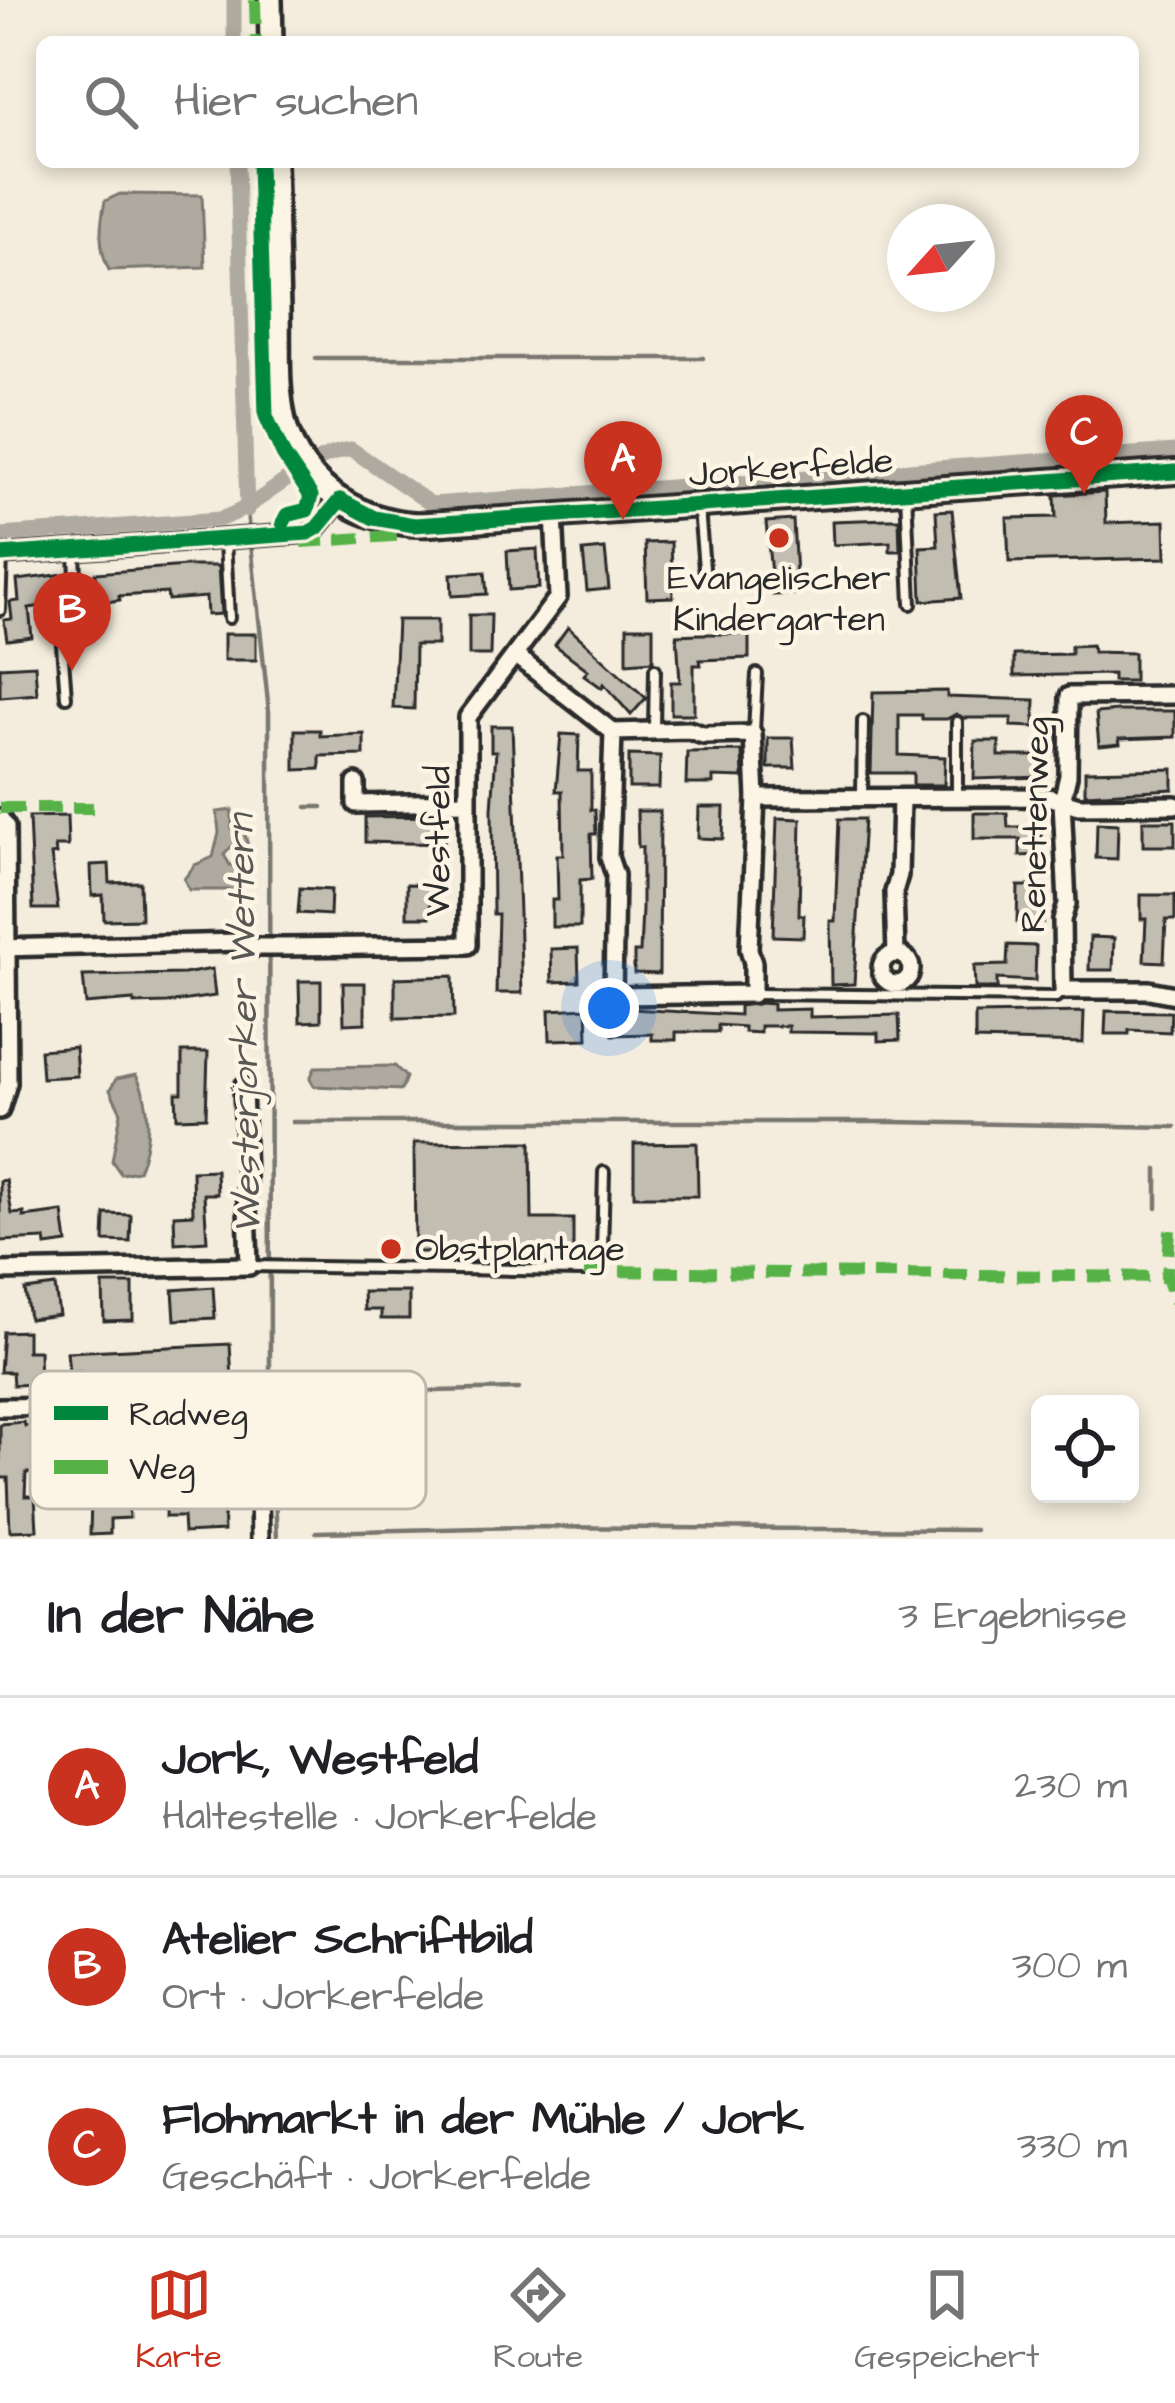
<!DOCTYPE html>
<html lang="de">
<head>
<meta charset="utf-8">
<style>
  :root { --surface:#fff; --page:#f6f6f6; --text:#202124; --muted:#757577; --line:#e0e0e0; --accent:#c8321e }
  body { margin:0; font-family:"Architects Daughter",sans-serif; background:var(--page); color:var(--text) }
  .controls { position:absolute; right:36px; bottom:36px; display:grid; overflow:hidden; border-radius:18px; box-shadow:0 6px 18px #0003 }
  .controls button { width:108px; height:108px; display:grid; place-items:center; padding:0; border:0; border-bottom:3px solid var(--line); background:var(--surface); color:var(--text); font:60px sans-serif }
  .compass { position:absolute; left:887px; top:204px; width:108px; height:108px; border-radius:50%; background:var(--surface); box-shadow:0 6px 18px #0003; rotate:243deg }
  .you { position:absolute; left:609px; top:1008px; width:42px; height:42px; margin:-30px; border:9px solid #fff; border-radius:50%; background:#1a73e8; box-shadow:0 0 0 18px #1a73e833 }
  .badge { display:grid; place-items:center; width:78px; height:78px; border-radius:50%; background:var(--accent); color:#fff; font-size:39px; font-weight:700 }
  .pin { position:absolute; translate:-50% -99px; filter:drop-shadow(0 3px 6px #0008) }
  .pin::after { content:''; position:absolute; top:63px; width:42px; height:36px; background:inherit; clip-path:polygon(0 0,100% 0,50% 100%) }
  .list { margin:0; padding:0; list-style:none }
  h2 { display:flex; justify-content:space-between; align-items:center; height:156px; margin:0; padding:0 48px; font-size:51px }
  h2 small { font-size:39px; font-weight:400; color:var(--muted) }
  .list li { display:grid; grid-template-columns:78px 1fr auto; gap:36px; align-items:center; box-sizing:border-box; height:180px; padding:0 48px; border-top:3px solid var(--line) }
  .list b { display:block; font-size:45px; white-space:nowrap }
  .list p { margin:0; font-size:39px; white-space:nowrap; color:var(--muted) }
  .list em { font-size:39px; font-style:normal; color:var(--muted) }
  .icon { flex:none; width:66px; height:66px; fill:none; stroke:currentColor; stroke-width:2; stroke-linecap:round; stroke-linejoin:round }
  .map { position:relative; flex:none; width:1175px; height:1539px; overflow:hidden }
  .search { position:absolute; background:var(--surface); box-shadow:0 6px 18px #0003; left:36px; right:36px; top:36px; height:132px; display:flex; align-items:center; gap:30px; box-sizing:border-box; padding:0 42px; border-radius:18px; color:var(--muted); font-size:45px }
  .sheet { height:696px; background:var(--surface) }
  nav { display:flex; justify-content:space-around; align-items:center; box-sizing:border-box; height:168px; border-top:3px solid var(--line); background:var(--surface); font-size:33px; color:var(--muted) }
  nav a { display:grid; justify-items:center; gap:6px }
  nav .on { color:var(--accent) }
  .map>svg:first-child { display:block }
  .water { fill:#afaaa0; stroke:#7a7771; stroke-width:3 }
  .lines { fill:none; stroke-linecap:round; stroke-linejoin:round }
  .stream { stroke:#7a7771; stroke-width:4.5 }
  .canal { stroke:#afaaa0; stroke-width:15 }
  .building { fill:#c2bdb1; stroke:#2b2b2b; stroke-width:3 }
  .service-casing { stroke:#2b2b2b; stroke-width:16 }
  .minor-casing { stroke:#2b2b2b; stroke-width:24 }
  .tertiary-casing { stroke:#2b2b2b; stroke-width:30 }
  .service { stroke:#fcf5e5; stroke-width:8 }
  .minor { stroke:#fcf5e5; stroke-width:15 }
  .tertiary { stroke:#fcf5e5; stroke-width:21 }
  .quiet { stroke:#56b246; stroke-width:12; stroke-dasharray:24 12; stroke-linecap:butt }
  .cycleway-casing { stroke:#fcf5e5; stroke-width:22 }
  .cycleway { stroke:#00873e; stroke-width:15 }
  .poi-dot { fill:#c8321e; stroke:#fcf5e5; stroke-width:4.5 }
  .labels { text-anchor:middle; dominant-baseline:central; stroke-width:9; stroke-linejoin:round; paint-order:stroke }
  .street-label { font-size:36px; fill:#2b2b2b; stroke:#fcf5e5 }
  .poi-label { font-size:36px; fill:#2b2b2b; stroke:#fcf5e5 }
  .water-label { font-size:39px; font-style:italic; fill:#595754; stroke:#fcf5e5 }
  .key { fill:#fcf5e5; stroke:#bdb8ad; stroke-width:3 }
  .key-label { font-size:33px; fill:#2b2b2b }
</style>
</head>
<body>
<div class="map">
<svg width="1175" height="1539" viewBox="0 0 1175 1539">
  <rect width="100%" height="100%" fill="#f4edde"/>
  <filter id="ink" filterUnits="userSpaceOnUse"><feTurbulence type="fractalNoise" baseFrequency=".00833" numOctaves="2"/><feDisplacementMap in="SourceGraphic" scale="24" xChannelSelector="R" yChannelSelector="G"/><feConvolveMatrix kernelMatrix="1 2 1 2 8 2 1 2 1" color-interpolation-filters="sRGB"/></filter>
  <g filter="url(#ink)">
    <g class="water">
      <path d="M120 194 202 195 205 267 109 270C98 247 100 225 105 201Z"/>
      <polygon points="232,810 232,828 244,830 248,846 231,847 224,855 230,865 243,869 240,886 233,890 189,890 184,879 195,865 213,857 219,833 217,812"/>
      <polygon points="395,1066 406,1077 401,1090 314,1086 310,1079 315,1067"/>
      <path d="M136 1075C152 1105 151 1140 138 1171L121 1174 112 1161 121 1112 110 1090 116 1079Z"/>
    </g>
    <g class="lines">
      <g class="stream">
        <polyline points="316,358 703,358"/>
        <polyline points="247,510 249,533"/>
        <polyline points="251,544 269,712 270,1392 277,1539"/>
        <polyline points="307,807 322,807"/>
        <polyline points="292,1122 893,1122 1175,1127"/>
        <polyline points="1157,1208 1157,1169"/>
        <polyline points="310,1394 519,1389"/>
        <polyline points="316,1532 525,1527 975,1530"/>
      </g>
      <g class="canal">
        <polyline points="234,0 234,42"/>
        <polyline points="237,162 247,510"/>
        <path d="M0 535 220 519C267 504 302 456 351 449L431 504 1175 451"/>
      </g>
    </g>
    <g class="building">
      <polygon points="1105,492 1106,523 1165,521 1166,558 1009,562 1007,518 1056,517 1055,495"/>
      <polygon points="952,510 961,598 922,601 920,547 938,546 936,511"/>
      <polygon points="889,519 899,519 900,551 890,551 890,542 833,545 832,521"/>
      <polygon points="793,520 797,594 773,595 766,522"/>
      <polygon points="671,542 673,597 647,598 645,543"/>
      <polygon points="537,549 539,588 509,590 507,551"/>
      <polygon points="605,549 609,589 587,591 583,551"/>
      <polygon points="186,566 218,566 221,614 207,615 206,597 168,600 167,593 119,596 120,600 99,603 95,573"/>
      <polygon points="485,572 487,594 452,596 451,574"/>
      <polygon points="65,574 68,602 29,608 32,637 7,640 4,620 12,619 10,602 19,601 17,580"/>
      <polygon points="469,615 491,615 490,655 469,655"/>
      <polygon points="397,620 437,620 437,645 415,645 414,709 393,708"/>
      <polygon points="568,627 646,698 631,715 604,684 602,688 584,675 588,670 555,645"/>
      <polygon points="627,627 653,627 653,661 627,663"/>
      <rect x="224" y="634" width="32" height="26"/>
      <polygon points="699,634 749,634 749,658 700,660 701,665 694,665 694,714 671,714 671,682 680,682 677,635"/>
      <polygon points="1092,645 1093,652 1134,653 1134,681 1113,681 1113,674 1014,676 1014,655 1071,654 1071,646"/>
      <polygon points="35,665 37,694 0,697 0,667"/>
      <polygon points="947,691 947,697 1035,700 1034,727 1011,726 1012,718 964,718 956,714 947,719 922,719 922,715 899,715 899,755 945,757 944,785 913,785 913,773 871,773 873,692"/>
      <polygon points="1117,711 1175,711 1175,737 1119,739 1120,744 1099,746 1096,713"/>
      <polygon points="491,726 512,726 522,993 496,993 498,914 493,914 492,809 496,751 491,751"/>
      <polygon points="295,730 320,730 320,736 364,734 364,755 320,756 320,769 295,770"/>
      <polygon points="561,734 579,735 578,771 591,771 591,810 595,810 596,834 591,834 592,879 580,880 580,927 552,927 552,900 558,900 557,855 563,855 562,791 556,791"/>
      <polygon points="768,738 793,738 795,768 768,768"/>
      <polygon points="975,741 999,741 999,756 1042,756 1043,777 974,779"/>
      <polygon points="742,751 743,778 713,777 713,784 686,784 687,752"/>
      <polygon points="629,755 660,756 659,788 629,788"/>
      <polygon points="1173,769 1173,789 1085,794 1085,771"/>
      <polygon points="699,807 724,807 723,839 698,838"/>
      <polygon points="637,811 660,811 659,974 634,973 634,952 640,952 642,909 642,847 638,847"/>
      <polygon points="974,813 1007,813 1008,827 1041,827 1042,855 1020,856 1020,839 974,839"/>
      <polygon points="67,816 68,846 55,846 56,854 51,855 58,909 33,909 29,817"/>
      <polygon points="444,816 444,844 365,842 365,817"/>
      <polygon points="777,818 801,819 799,915 804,915 803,937 773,936"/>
      <polygon points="839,819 864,819 854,984 831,985 830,921 835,921"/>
      <rect x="1143" y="821" width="32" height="25"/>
      <polygon points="1097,823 1118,824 1117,859 1096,858"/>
      <polygon points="109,864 110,883 140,882 141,919 104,920 103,895 92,896 91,865"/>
      <polygon points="407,884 431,885 430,917 407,917"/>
      <polygon points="1018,886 1044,886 1043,922 1017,922"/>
      <polygon points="300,888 331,890 330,915 298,913"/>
      <polygon points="1141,895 1175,895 1175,920 1166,920 1164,962 1144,961 1146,919 1141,919"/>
      <polygon points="1090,937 1114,938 1113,970 1089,970"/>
      <polygon points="1008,945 1036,946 1035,981 997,979 997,988 975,988 974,966 1007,965"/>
      <polygon points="578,948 579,981 552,982 551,949"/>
      <polygon points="212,969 215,996 167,1003 134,1004 134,1000 86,1004 83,976 184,974"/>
      <polygon points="453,976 454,1017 395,1018 395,978"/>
      <polygon points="299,981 321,981 321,1021 300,1022"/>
      <polygon points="343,983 365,983 365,1023 344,1024"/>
      <polygon points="760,1003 773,1004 773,1010 810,1009 810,1017 899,1015 900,1040 878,1041 878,1033 788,1032 788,1026 760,1026 760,1033 744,1032 744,1027 718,1025 718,1032 676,1032 676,1040 652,1040 652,1034 613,1035 612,1008 739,1015 739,1006"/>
      <polygon points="587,1008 588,1039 550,1040 549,1010"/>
      <polygon points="1106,1011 1171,1012 1170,1032 1129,1030 1129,1034 1105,1034"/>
      <polygon points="1084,1012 1083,1043 975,1040 975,1014"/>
      <polygon points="75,1047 77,1076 42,1078 40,1050"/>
      <polygon points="182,1052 208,1052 206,1117 177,1118 176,1093 182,1093"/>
      <polygon points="531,1142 532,1219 573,1219 573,1262 553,1262 553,1252 511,1252 511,1262 445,1261 445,1252 415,1252 414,1143"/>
      <polygon points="697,1143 698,1196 634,1196 634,1144"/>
      <polygon points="216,1170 217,1194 204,1194 207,1241 175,1243 174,1215 193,1214 192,1171"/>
      <polygon points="6,1180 12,1214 24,1213 24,1217 63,1212 67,1243 46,1246 45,1239 0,1241 0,1181"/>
      <polygon points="105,1214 131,1215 130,1242 104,1241"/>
      <polygon points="103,1284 133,1284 133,1320 104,1321"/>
      <polygon points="55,1286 59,1315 29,1319 25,1290"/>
      <polygon points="213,1287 215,1318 175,1320 173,1290"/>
      <polygon points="363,1292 409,1292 409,1319 381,1319 381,1310 364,1310"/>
      <polygon points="27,1331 27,1351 39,1351 40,1384 13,1385 12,1372 0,1372 3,1332"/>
      <polygon points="230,1344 232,1380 201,1381 201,1374 146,1377 146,1388 82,1390 81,1371 69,1372 67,1352"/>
      <polygon points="160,1418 160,1423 236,1421 237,1474 222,1474 224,1531 184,1533 183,1517 165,1517 166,1488 210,1486 209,1455 169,1458 168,1444 120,1446 119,1476 91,1475 92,1425"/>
      <polygon points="24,1422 25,1426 68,1424 70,1472 26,1473 25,1496 35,1496 37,1530 10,1531 8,1478 0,1478 0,1424"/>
      <polygon points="128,1495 129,1518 110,1519 110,1534 90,1535 91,1497"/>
    </g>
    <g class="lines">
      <defs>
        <g id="service">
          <polyline points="906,492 911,604"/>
          <polyline points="699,509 704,568"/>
          <polyline points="225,541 229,618"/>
          <polyline points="0,610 2,557"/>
          <polyline points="66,697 60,619 77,606 75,551"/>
          <polyline points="957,722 957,798"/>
          <polyline points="654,729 655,669"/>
          <polyline points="754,732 757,674"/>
          <polyline points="862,797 863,721"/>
          <polyline points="754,994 1056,997 1061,992"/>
          <polyline points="249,1266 584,1271 602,1252 604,1172"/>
        </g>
        <g id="minor">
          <polyline points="0,555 308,533 317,528 340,500"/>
          <polyline points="516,656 613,732 689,730 703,735 753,734 756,798 749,949 753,963 753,994 613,996 615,875 609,857 613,732"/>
          <polyline points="1175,695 1069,696 1068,776 1062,801 1067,904 1062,920 1063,990 1149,990 1175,995"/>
          <polyline points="356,783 356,804 466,802"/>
          <polyline points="756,798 1048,797 1079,806 1175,805"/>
          <polyline points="0,818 6,827 8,1083 0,1110"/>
          <polyline points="0,948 240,942 252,947 282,947 468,945 468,717 558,597 554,514"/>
          <polyline points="896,954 894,892 899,875 901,799"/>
          <circle cx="896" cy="969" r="15"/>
          <polyline points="0,1271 249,1266 243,1087"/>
          <polyline points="0,1407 257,1403 260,1539"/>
        </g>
        <g id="tertiary">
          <polyline points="270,0 271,42"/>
          <path d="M274 162C275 211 277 261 278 310 279 347 276 386 284 421 300 489 366 527 431 524L1175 472"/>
        </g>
      </defs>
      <use href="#service" class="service-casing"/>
      <use href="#minor" class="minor-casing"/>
      <use href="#tertiary" class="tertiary-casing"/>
      <use href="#service" class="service"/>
      <use href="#minor" class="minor"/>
      <use href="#tertiary" class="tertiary"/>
      <g class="quiet">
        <polyline points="255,0 256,42"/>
        <polyline points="301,542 409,535"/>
        <polyline points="0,808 93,808"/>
        <polyline points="1170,1230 1167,1277 1175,1302"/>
        <polyline points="584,1271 1167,1277"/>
      </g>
      <defs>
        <g id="cycleway">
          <polyline points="259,162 266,416 283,454 311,496 307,510 287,515 283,523"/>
          <polyline points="0,555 308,533 317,528 340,500 374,518 414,525 1175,472"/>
        </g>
      </defs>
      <use href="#cycleway" class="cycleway-casing"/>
      <use href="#cycleway" class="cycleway"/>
    </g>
  </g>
  <g class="poi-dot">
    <circle cx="779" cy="538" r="12"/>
    <circle cx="391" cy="1249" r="12"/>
  </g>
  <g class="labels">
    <g class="street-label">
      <text transform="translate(791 468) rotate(-4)">Jorkerfelde</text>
      <text transform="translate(1036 825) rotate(-89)">Renettenweg</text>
      <text transform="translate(438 841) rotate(-90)">Westfeld</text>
    </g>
    <g class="poi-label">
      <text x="779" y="578">Evangelischer<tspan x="779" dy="41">Kindergarten</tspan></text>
      <text x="415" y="1249" text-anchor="start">Obstplantage</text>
    </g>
    <g class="water-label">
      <text transform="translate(245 1024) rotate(-91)">Westerjorker Wettern</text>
    </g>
  </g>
  <rect x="30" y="1371" width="396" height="138" rx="18" class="key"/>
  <rect x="54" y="1406" width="54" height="14" fill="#00873e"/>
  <rect x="54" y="1460" width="54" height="14" fill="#56b246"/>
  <g class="key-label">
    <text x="129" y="1425">Radweg</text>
    <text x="129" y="1479">Weg</text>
  </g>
</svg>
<div class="controls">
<button><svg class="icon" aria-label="locate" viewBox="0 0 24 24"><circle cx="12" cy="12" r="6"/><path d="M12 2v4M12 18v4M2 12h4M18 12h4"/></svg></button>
</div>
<svg class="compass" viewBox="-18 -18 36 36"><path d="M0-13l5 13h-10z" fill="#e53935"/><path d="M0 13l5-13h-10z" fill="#757577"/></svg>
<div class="you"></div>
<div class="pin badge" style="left:623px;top:520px">A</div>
<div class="pin badge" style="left:72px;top:671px">B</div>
<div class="pin badge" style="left:1084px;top:494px">C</div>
<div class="search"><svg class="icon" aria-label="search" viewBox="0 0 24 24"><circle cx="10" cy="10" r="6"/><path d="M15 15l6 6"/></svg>Hier suchen</div>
</div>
<section class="sheet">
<h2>In der Nähe<small>3 Ergebnisse</small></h2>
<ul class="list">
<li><span class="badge">A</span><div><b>Jork, Westfeld</b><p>Haltestelle · Jorkerfelde</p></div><em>230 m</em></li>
<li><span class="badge">B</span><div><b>Atelier Schriftbild</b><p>Ort · Jorkerfelde</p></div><em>300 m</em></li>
<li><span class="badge">C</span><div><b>Flohmarkt in der Mühle / Jork</b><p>Geschäft · Jorkerfelde</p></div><em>330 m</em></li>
</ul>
</section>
<nav>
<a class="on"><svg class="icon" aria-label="map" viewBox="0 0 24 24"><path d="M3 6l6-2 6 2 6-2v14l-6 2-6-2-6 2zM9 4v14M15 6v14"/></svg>Karte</a>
<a><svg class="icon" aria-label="directions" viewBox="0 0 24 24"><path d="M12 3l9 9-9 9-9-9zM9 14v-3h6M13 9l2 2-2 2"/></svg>Route</a>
<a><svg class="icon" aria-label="saved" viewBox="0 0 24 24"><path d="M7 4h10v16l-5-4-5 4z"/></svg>Gespeichert</a>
</nav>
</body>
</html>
